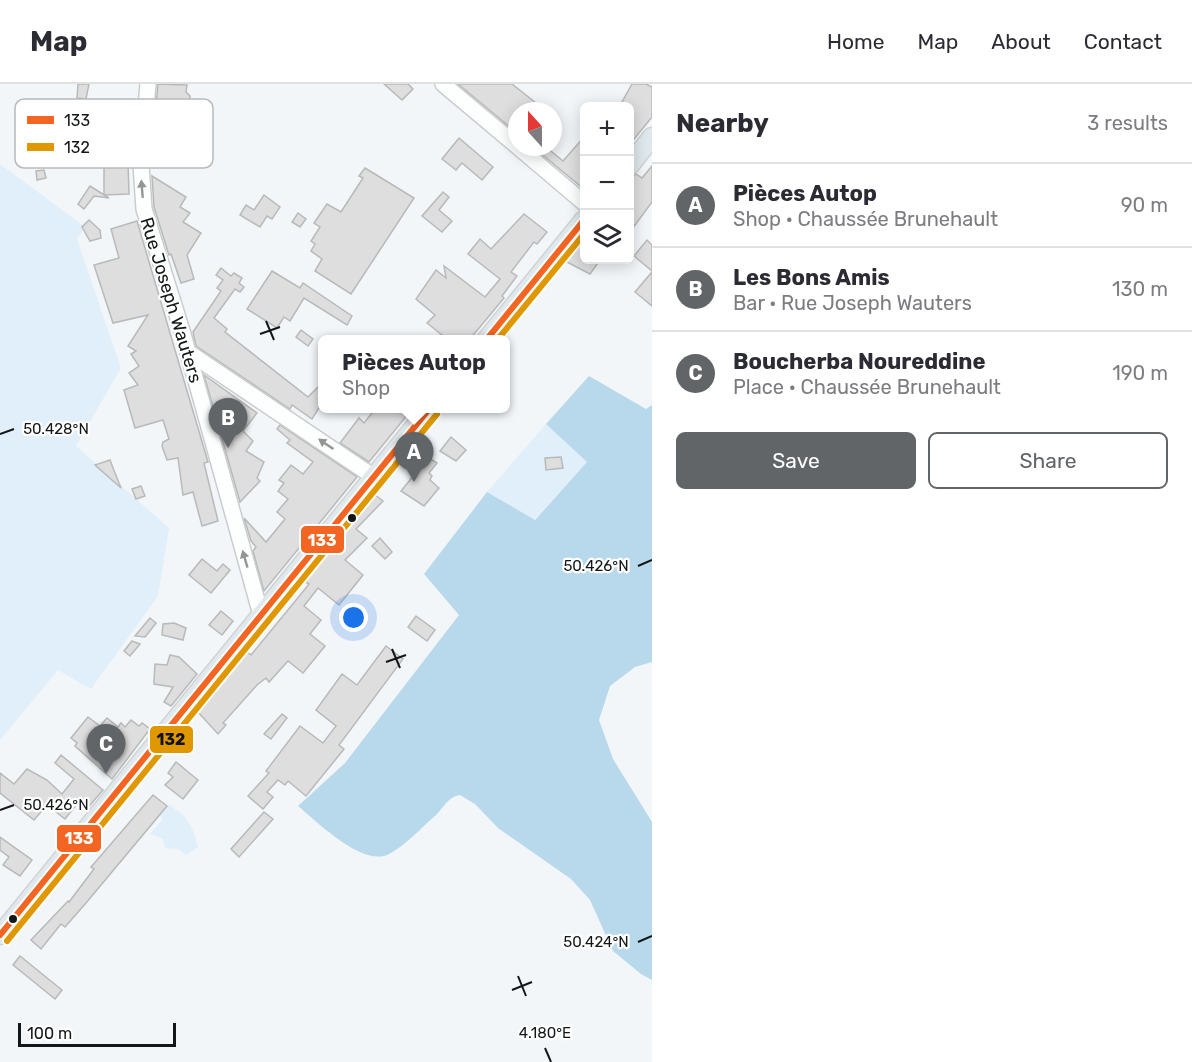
<!DOCTYPE html>
<html lang="en">
<head>
<meta charset="utf-8">
<style>
  :root { --surface:#fff; --page:#f2f2f3; --text:#2b2b33; --muted:#7c7c81; --line:#e1e1e2; --accent:#626567 }
  body { margin:0; font-family:Rubik,sans-serif; background:var(--page); color:var(--text) }
  .controls { position:absolute; right:18px; top:18px; display:grid; overflow:hidden; border-radius:9px; box-shadow:0 3px 15px #0003 }
  .controls button { width:54px; height:54px; display:grid; place-items:center; padding:0; border:0; border-bottom:2px solid var(--line); background:var(--surface); color:var(--text); font:30px sans-serif }
  .compass { position:absolute; left:508px; top:18px; width:54px; height:54px; border-radius:50%; background:var(--surface); box-shadow:0 3px 15px #0003; rotate:339deg }
  .scale { position:absolute; left:18px; bottom:15px; width:158px; box-sizing:border-box; padding-left:6px; border:3px solid #141718; border-top:0; font-size:16px; line-height:21px; white-space:nowrap; color:#141718; -webkit-text-stroke:4px #fff; paint-order:stroke }
  .you { position:absolute; left:354px; top:534px; width:21px; height:21px; margin:-15px; border:4px solid #fff; border-radius:50%; background:#1a73e8; box-shadow:0 0 0 9px #1a73e833 }
  .badge { display:grid; place-items:center; width:39px; height:39px; border-radius:50%; background:var(--accent); color:#fff; font-size:20px; font-weight:700 }
  .pin { position:absolute; translate:-50% -50px; filter:drop-shadow(0 2px 3px #0008) }
  .pin::after { content:''; position:absolute; top:32px; width:21px; height:18px; background:inherit; clip-path:polygon(0 0,100% 0,50% 100%) }
  .popup { position:absolute; left:318px; top:251px; width:192px; height:78px; box-sizing:border-box; display:grid; place-content:center; border-radius:9px; background:var(--surface); filter:drop-shadow(0 2px 4px #0005); font-size:20px; white-space:nowrap; color:var(--muted) }
  .popup b { font-size:22px; color:var(--text) }
  .popup::after { content:''; position:absolute; left:50%; top:100%; margin-left:-12px; border:12px solid transparent; border-top-color:var(--surface) }
  .list { margin:0; padding:0; list-style:none }
  h2 { display:flex; justify-content:space-between; align-items:center; height:78px; margin:0; padding:0 24px; font-size:26px }
  h2 small { font-size:20px; font-weight:400; color:var(--muted) }
  .list li { display:grid; grid-template-columns:39px 1fr auto; gap:18px; align-items:center; box-sizing:border-box; height:84px; padding:0 24px; border-top:2px solid var(--line) }
  .list b { display:block; font-size:22px; white-space:nowrap }
  .list p { margin:0; font-size:20px; white-space:nowrap; color:var(--muted) }
  .list em { font-size:20px; font-style:normal; color:var(--muted) }
  .actions { display:flex; gap:12px; padding:18px 24px }
  .actions a { flex:1; padding:14px 0; border:2px solid var(--accent); border-radius:9px; text-align:center; font-size:21px; color:var(--accent) }
  .actions .main { background:var(--accent); color:#fff }
  .icon { flex:none; width:33px; height:33px; fill:none; stroke:currentColor; stroke-width:2; stroke-linecap:round; stroke-linejoin:round }
  .map { position:relative; flex:none; width:652px; height:978px; overflow:hidden }
  header { display:flex; align-items:center; gap:36px; box-sizing:border-box; height:84px; padding:0 30px; background:var(--surface); border-bottom:2px solid var(--line) }
  header strong { font-size:28px }
  nav { display:flex; gap:33px; margin-inline-start:auto; font-size:21px }
  main { display:flex }
  aside { flex:1; background:var(--surface) }
  .map>svg:first-child { display:block }
  .green { fill:#e0eff9 }
  .forest { fill:#b8d8ec }
  .building { fill:#dededf; stroke:#b8b9b9; stroke-width:1.5 }
  .lines { fill:none; stroke-linecap:round; stroke-linejoin:round }
  .minor-casing { stroke:#cacdcf; stroke-width:18 }
  .major-casing { stroke:#d1d2d3; stroke-width:21 }
  .minor { stroke:#fdfefe; stroke-width:15 }
  .major { stroke:#dfe8ec; stroke-width:18 }
  .bus-1-casing { stroke:#fff; stroke-width:10 }
  .bus-2-casing { stroke:#fff; stroke-width:10 }
  .bus-1 { stroke:#f26522; stroke-width:6 }
  .bus-2 { stroke:#e09802; stroke-width:6 }
  .oneway { fill:#949696 }
  .ticks { fill:none; stroke:#141718; stroke-width:2 }
  .bus-dot { fill:#141718; stroke:#fff; stroke-width:2 }
  .labels { text-anchor:middle; dominant-baseline:central; stroke-width:4.5; stroke-linejoin:round; paint-order:stroke }
  .street-label { font-size:18px; fill:#141718; stroke:#fff }
  .key { fill:#fff; stroke:#b8b9ba; stroke-width:1.5 }
  .key-label { font-size:16px; fill:#141718 }
  .ticks-label { font-size:15px; text-anchor:middle; fill:#141718; stroke:#fff; stroke-width:4.5; stroke-linejoin:round; paint-order:stroke }
  .line-badge { stroke:#fff; stroke-width:2 }
  .badge-label { font-size:16px; text-anchor:middle; font-weight:bold; fill:#fff }
  .pale-badge-label { font-size:16px; text-anchor:middle; font-weight:bold; fill:#111 }
</style>
</head>
<body>
<header>
<strong>Map</strong>
<nav><a>Home</a><a>Map</a><a>About</a><a>Contact</a></nav>
</header>
<main>
<div class="map">
<svg width="652" height="978" viewBox="0 0 652 978">
  <rect width="100%" height="100%" fill="#f3f6f9"/>
  <g class="green">
    <polygon points="0,80 85,143 77,155 121,284 76,362 169,444 158,512 91,605 58,586 0,656"/>
    <polygon points="546,340 587,378 534,436 487,408"/>
    <path d="M170 720C174 726 181 728 184 732 192 742 195 750 198 763L186 771 179 765 165 764 163 755 150 750 163 735 160 732Z"/>
  </g>
  <path class="forest" d="M589 292 646 325 652 321V578L635 583 610 602 599 636 613 675 652 738V896L641 890 613 867 590 816 571 795 498 744 475 720 460 711C448 713 444 723 436 731 421 744 406 761 389 770 364 784 317 738 298 722L345 679 459 531 424 490 487 408 535 436 587 378 546 340Z"/>
  <g class="building">
    <polygon points="78,0 89,0 86,15 77,14"/>
    <polygon points="158,0 187,1 186,8 190,12 189,25 197,26 196,35 186,34 186,41 175,40 178,23 156,21"/>
    <polygon points="384,0 408,0 413,5 402,16"/>
    <polygon points="458,0 512,0 536,19 529,27 517,27 517,49"/>
    <polygon points="632,0 646,0 652,3 652,33 630,60 630,22 622,18"/>
    <polygon points="154,40 178,42 178,67 166,66 165,74 153,73"/>
    <polygon points="585,52 585,106 533,63 546,63 563,77"/>
    <polygon points="459,54 493,83 482,96 462,79 456,86 442,75"/>
    <polygon points="128,78 129,110 104,111 104,80"/>
    <polygon points="652,82 652,118 630,148 630,95 636,90 642,94"/>
    <polygon points="365,84 414,114 351,210 315,187 322,175 311,167 315,160 311,157 320,143 314,139 327,120 341,128 363,94 359,92"/>
    <polygon points="44,86 46,94 37,96 36,87"/>
    <polygon points="152,92 186,113 180,123 190,129 183,138 201,149 187,171 194,195 181,199 171,170 169,171 154,123"/>
    <polygon points="90,102 109,114 94,112 84,125 78,120"/>
    <polygon points="443,108 449,113 439,126 452,137 442,148 422,132"/>
    <polygon points="264,111 280,123 272,135 267,132 260,143 240,131 246,121 254,126"/>
    <polygon points="298,129 306,135 300,143 292,138"/>
    <polygon points="524,130 547,148 537,160 534,158 511,188 517,192 502,212 504,214 470,255 447,255 427,239 435,231 416,215 436,186 446,194 444,182 485,213 500,195 468,170 480,155 491,165"/>
    <polygon points="89,136 100,146 101,154 90,157 82,143"/>
    <polygon points="137,137 208,378 204,379 218,437 202,442 193,408 183,411 178,374 167,376 162,362 163,358 169,355 163,336 135,344 124,306 138,301 129,289 139,282 131,270 136,267 128,262 148,231 113,239 94,181 119,174 111,145"/>
    <polygon points="585,153 585,176 593,176 598,179 590,190 565,177"/>
    <polygon points="647,156 652,161 652,187 634,172"/>
    <polygon points="221,184 231,192 234,189 242,194 239,199 244,203 240,208 235,205 214,234 227,245 225,248 308,313 322,299 322,319 312,335 292,321 290,325 196,262 193,248 221,207 217,204 223,196 216,191"/>
    <polygon points="272,187 300,204 303,199 352,232 347,241 304,214 290,237 284,233 277,244 247,225"/>
    <polygon points="652,188 652,222 635,208"/>
    <polygon points="301,246 313,255 308,262 296,253"/>
    <polygon points="204,291 257,329 243,347 253,357 246,367 264,378 257,394 260,397 240,418"/>
    <polygon points="376,324 413,324 369,378 340,359 359,334 364,339"/>
    <polygon points="280,341 357,393 264,507 253,467 256,463 251,457 244,434 266,458 285,435 277,428 288,415 278,407 284,399 279,396 291,381 303,390 313,378 287,359 290,356 277,345"/>
    <polygon points="451,353 466,366 456,377 440,367"/>
    <polygon points="424,371 437,379 429,389 432,392 430,396 439,404 424,422 401,407 414,391 412,386"/>
    <polygon points="561,373 563,384 546,386 545,374"/>
    <polygon points="110,376 113,384 121,404 95,381"/>
    <polygon points="141,402 145,412 136,415 132,405"/>
    <polygon points="374,410 383,417 356,445 367,454 345,476 363,491 339,521 318,504 304,522 321,536 310,550 325,562 303,589 288,577 269,598 266,594 257,601 223,639 226,641 218,650 197,627 246,567 251,571 301,510 309,500 304,497"/>
    <polygon points="380,454 392,468 385,475 372,462"/>
    <polygon points="202,475 217,487 223,480 230,486 211,509 189,491"/>
    <polygon points="221,527 233,537 222,551 209,541"/>
    <polygon points="416,532 435,546 427,557 408,543"/>
    <polygon points="150,534 156,539 149,548 145,553 135,552"/>
    <polygon points="174,539 186,544 183,556 162,551 163,540"/>
    <polygon points="132,557 140,560 130,572 124,567"/>
    <polygon points="386,562 403,575 339,661 344,665 306,712 288,697 285,701 278,696 267,708 273,713 263,725 248,712 269,689 266,687 300,642 323,659 336,642 316,626 342,590 357,601"/>
    <polygon points="170,571 179,573 197,590 171,622 164,618 173,603 154,600 154,597 155,580 167,581"/>
    <polygon points="282,630 287,634 271,655 264,650"/>
    <polygon points="88,633 100,642 107,634 118,643 121,639 125,643 131,636 139,642 142,639 150,645 112,695 75,662 77,659 71,654"/>
    <polygon points="61,671 103,706 85,727 77,720 65,735 47,721 34,736 0,709 0,689 14,700 27,685 47,696 62,710 74,695 55,679"/>
    <polygon points="176,678 198,696 183,715 165,701 173,693 168,689"/>
    <polygon points="153,711 167,722 86,819 65,843 61,840 41,865 31,856 68,817 69,818 94,785 91,783"/>
    <polygon points="264,728 273,735 239,773 231,765"/>
    <polygon points="0,753 32,776 20,792 3,781 9,773 0,766"/>
    <polygon points="20,872 62,906 55,915 13,881"/>
  </g>
  <g class="lines">
    <defs>
      <g id="minor">
        <polyline points="148,0 141,81 144,125 183,250 261,531"/>
        <polyline points="443,0 517,62"/>
        <polyline points="518,63 584,119"/>
        <polyline points="188,268 374,393"/>
      </g>
      <g id="major">
        <polyline points="630,81 652,53"/>
        <polyline points="487,255 584,136"/>
        <polyline points="0,851 430,324"/>
      </g>
    </defs>
    <use href="#minor" class="minor-casing"/>
    <use href="#major" class="major-casing"/>
    <use href="#minor" class="minor"/>
    <use href="#major" class="major"/>
    <defs>
      <g id="bus-1">
        <polyline points="487,255 584,136"/>
        <polyline points="0,851 430,324"/>
      </g>
      <g id="bus-2">
        <polyline points="498,255 584,150"/>
        <polyline points="7,857 437,330"/>
      </g>
    </defs>
    <use href="#bus-1" class="bus-1-casing"/>
    <use href="#bus-2" class="bus-2-casing"/>
    <use href="#bus-1" class="bus-1"/>
    <use href="#bus-2" class="bus-2"/>
  </g>
  <defs><path id="oneway-solid" d="M-6-.8H1V-3.2L6.5 0L1 3.2V.8H-6Z" transform="scale(1.5)"/></defs>
  <g class="oneway">
    <use href="#oneway-solid" transform="translate(142 105) rotate(-95)"/>
    <use href="#oneway-solid" transform="translate(326 360) rotate(-146)"/>
    <use href="#oneway-solid" transform="translate(245 475) rotate(-106)"/>
  </g>
  <path class="ticks" d="M266 237 274 256M260 250 280 243M0 350 14 345M638 482 652 476M392 565 400 584M386 578 406 571M0 726 14 721M638 858 652 852M518 892 526 912M512 906 532 898M545 964 551 978"/>
  <g class="bus-dot">
    <circle cx="352" cy="434" r="5"/>
    <circle cx="13" cy="835" r="5"/>
  </g>
  <g class="labels">
    <g class="street-label">
      <text transform="translate(171 216) rotate(73)">Rue Joseph Wauters</text>
    </g>
  </g>
  <rect x="15" y="15" width="198" height="69" rx="9" class="key"/>
  <rect x="27" y="32" width="27" height="8" fill="#f26522"/>
  <rect x="27" y="59" width="27" height="8" fill="#e09802"/>
  <g class="key-label">
    <text x="64" y="42">133</text>
    <text x="64" y="69">132</text>
  </g>
  <g class="ticks-label">
    <text x="56" y="350">50.428°N</text>
    <text x="596" y="487">50.426°N</text>
    <text x="56" y="726">50.426°N</text>
    <text x="596" y="863">50.424°N</text>
    <text x="545" y="954">4.180°E</text>
  </g>
  <g class="line-badge">
    <rect x="300" y="441" width="45" height="29" rx="6" fill="#f26522"/>
    <rect x="149" y="641" width="45" height="29" rx="6" fill="#e09802"/>
    <rect x="56" y="740" width="46" height="29" rx="6" fill="#f26522"/>
  </g>
  <g class="badge-label">
    <text x="322" y="462">133</text>
    <text x="79" y="760">133</text>
  </g>
  <g class="pale-badge-label">
    <text x="171" y="661">132</text>
  </g>
</svg>
<div class="controls">
<button>+</button>
<button>−</button>
<button><svg class="icon" aria-label="layers" viewBox="0 0 24 24"><path d="M12 4l9 5-9 5-9-5zM3 14l9 5 9-5"/></svg></button>
</div>
<svg class="compass" viewBox="-18 -18 36 36"><path d="M0-13l5 13h-10z" fill="#e53935"/><path d="M0 13l5-13h-10z" fill="#7c7c81"/></svg>
<div class="scale">100 m</div>
<div class="you"></div>
<div class="pin badge" style="left:414px;top:398px">A</div>
<div class="popup"><b>Pièces Autop</b>Shop</div>
<div class="pin badge" style="left:228px;top:364px">B</div>
<div class="pin badge" style="left:106px;top:690px">C</div>
</div>
<aside>
<h2>Nearby<small>3 results</small></h2>
<ul class="list">
<li><span class="badge">A</span><div><b>Pièces Autop</b><p>Shop · Chaussée Brunehault</p></div><em>90 m</em></li>
<li><span class="badge">B</span><div><b>Les Bons Amis</b><p>Bar · Rue Joseph Wauters</p></div><em>130 m</em></li>
<li><span class="badge">C</span><div><b>Boucherba Noureddine</b><p>Place · Chaussée Brunehault</p></div><em>190 m</em></li>
</ul>
<div class="actions"><a class="main">Save</a><a>Share</a></div>
</aside>
</main>
</body>
</html>
